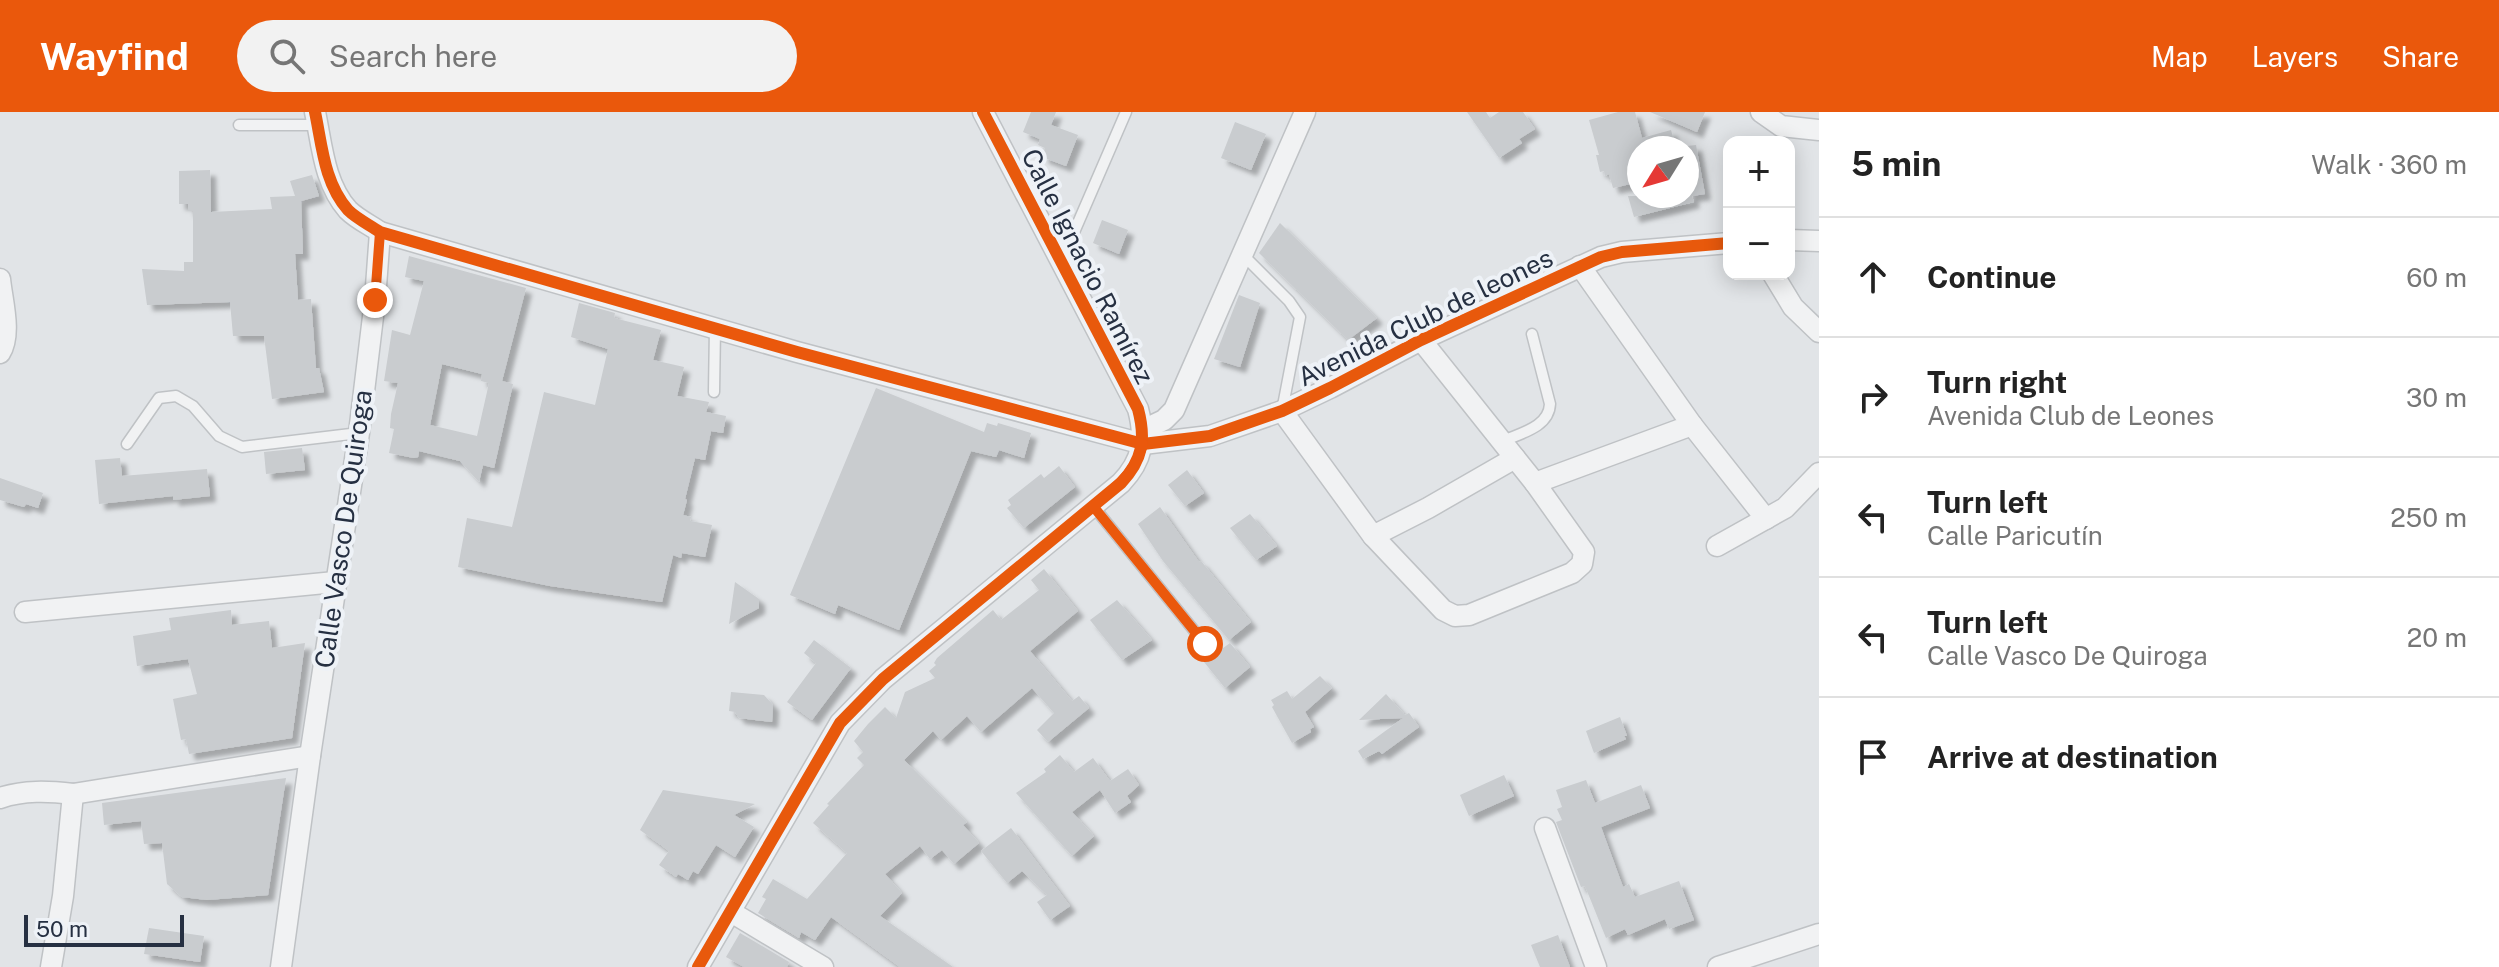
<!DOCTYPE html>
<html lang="en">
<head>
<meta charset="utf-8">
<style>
  :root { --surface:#fff; --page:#f2f2f2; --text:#222; --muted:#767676; --line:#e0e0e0; --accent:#ea580c }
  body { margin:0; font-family:"Public Sans",sans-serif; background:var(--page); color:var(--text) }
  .controls { position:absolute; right:24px; top:24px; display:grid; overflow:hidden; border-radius:16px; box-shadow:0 4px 20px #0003 }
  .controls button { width:72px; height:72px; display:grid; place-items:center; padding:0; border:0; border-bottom:2px solid var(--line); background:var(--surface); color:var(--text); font:40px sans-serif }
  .compass { position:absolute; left:1627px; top:24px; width:72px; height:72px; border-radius:50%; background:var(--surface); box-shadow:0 4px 20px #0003; rotate:233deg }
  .scale { position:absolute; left:24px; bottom:20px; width:160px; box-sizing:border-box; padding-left:8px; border:4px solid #263042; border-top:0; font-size:22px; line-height:28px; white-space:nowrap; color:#263042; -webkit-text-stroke:6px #eef2f7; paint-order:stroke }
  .stop { position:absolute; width:24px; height:24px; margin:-18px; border:6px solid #ea580c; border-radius:50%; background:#fff }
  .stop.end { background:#ea580c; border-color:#fff; box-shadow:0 2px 8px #0008 }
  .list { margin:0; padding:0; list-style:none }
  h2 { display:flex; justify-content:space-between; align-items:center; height:104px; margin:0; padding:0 32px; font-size:34px }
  h2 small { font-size:26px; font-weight:400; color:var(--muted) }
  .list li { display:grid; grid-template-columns:52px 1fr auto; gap:24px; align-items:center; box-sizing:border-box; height:120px; padding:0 32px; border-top:2px solid var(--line) }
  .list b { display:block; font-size:30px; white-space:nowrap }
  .list p { margin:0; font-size:26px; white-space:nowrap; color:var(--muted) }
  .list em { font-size:26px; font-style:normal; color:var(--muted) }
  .icon { flex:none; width:44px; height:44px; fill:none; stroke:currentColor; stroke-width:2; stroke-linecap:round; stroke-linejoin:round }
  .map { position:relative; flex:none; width:1819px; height:855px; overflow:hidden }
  header { display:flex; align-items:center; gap:48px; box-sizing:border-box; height:112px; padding:0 40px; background:var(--accent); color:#fff }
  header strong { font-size:38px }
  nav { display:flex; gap:44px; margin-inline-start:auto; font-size:28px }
  .search { width:560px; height:72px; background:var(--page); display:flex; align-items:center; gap:20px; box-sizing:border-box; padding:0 28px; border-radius:44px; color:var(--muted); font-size:30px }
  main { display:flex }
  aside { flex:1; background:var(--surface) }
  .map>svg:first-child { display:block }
  .building { fill:#c9cccf; fill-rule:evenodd; filter:url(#shadow) }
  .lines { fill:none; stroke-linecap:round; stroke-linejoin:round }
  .lane-casing { stroke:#bfc2c5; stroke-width:13 }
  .street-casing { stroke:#bfc2c5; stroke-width:23 }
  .lane { stroke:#f1f2f3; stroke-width:10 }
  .street { stroke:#f1f2f3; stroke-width:20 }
  .cycleway-casing { stroke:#eef2f7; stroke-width:17 }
  .cycleway { stroke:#e8590c; stroke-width:12 }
  .route { stroke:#ea580c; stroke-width:10 }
  .labels { text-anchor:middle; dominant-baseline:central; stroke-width:8; stroke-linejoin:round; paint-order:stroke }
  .street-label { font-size:26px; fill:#263042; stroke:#eef2f7 }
</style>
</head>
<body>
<header>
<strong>Wayfind</strong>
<div class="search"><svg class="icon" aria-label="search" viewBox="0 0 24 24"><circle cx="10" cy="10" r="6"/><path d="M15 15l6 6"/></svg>Search here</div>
<nav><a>Map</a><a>Layers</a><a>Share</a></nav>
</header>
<main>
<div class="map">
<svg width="1819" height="855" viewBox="0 0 1819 855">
  <defs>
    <filter id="shadow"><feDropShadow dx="6" dy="6" stdDeviation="2" flood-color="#0004"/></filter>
  </defs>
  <rect width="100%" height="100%" fill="#e1e4e7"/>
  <g class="building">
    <polygon points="1031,0 1056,0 1051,13 1078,23 1066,54 1042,45 1045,36 1038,33 1040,27 1023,20"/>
    <polygon points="1467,0 1486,0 1490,6 1499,0 1523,0 1535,17 1519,27 1522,31 1499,46"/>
    <polygon points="1618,0 1635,0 1642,26 1671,18 1676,36 1639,36 1639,70 1613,76 1609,62 1605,64 1604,59 1600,60 1596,43 1599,43 1589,8"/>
    <polygon points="1650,0 1705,0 1697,20"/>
    <polygon points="1235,10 1266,22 1251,58 1221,46"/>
    <polygon points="1696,33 1705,82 1692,84 1694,90 1634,105 1628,84 1687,84 1687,34"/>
    <polygon points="210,58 211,100 272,97 270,85 295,84 290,69 312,63 319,84 301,89 303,142 295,142 298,188 311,187 316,256 319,256 324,280 272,287 264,224 233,224 230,190 147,193 142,157 184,159 184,150 193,150 193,99 188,99 188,92 179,92 179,59"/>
    <polygon points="1102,108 1128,118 1119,142 1093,131"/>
    <polygon points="1280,111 1377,206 1348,228 1259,141"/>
    <path d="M409 144 526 176 502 269 513 272 494 356 483 353 479 370 460 349 419 339 418 345 414 346 389 341 394 317 390 316 391 302 398 271 384 269 392 218 410 223 424 169 405 165ZM442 252 482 262 481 269 489 271 477 324 430 313Z"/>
    <polygon points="1239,183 1260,191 1240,255 1214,247"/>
    <polygon points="579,191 615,201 614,206 661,218 653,248 684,255 677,284 709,290 706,300 726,304 723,321 711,319 705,348 695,346 685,387 687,388 683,403 691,405 690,409 712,413 705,445 682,441 681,446 673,443 662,490 550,474 458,455 467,406 512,415 544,280 595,293 608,237 571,225"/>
    <polygon points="876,276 984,320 987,311 997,314 998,311 1031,321 1024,346 999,338 996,345 971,339 899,518 838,493 835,502 790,483"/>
    <polygon points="302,336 305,358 266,362 264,340"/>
    <polygon points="120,346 122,364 207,357 210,384 173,388 173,384 99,392 95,348"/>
    <polygon points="1059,354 1075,375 1024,416 1007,396 1011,393 1008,388 1041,362 1044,366"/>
    <polygon points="1187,358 1204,381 1185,394 1168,373"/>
    <polygon points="0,366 43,381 38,396 26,392 24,395 0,388"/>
    <polygon points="1160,395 1199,450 1201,449 1251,510 1229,528 1163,449 1138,412"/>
    <polygon points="1250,402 1277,434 1256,448 1230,416"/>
    <polygon points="1044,457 1078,499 1030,539 1072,589 1079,584 1089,596 1048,630 1037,618 1054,601 1032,576 981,620 967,604 941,628 933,619 904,648 967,710 963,713 979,731 954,752 942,738 930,747 920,734 885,762 902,781 880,804 953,855 900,855 831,805 815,828 801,820 799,826 758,801 766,787 762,785 773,767 807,787 847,741 813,711 829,693 827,692 864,653 857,646 863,640 854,629 868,612 885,595 896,606 905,580 935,566 929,559 936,553 934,551 937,546 993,498 1001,508 1039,478 1031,468"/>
    <polygon points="735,470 759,487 759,496 729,512"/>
    <polygon points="1117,488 1152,528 1122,548 1090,508"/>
    <polygon points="231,498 232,513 269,509 272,536 305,531 292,626 189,642 186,627 181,628 173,587 197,582 188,547 137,554 133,524 171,518 169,506"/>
    <polygon points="814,528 851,556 812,608 787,590 816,551 804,541"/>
    <polygon points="1230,531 1250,555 1225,576 1204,550"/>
    <polygon points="1320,564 1332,576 1305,600 1314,615 1310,617 1311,620 1292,631 1272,595 1274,593 1271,588 1287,579 1292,587"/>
    <polygon points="731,580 764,583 773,593 772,610 739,606 735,600 729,599"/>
    <polygon points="1386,582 1405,603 1409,601 1419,615 1382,642 1379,639 1363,647 1358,639 1403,606 1359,608"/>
    <polygon points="1620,605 1627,624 1624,624 1626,627 1594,641 1586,619"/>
    <polygon points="1060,643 1074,660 1093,646 1110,669 1128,657 1139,673 1127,684 1131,690 1115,701 1100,678 1072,700 1094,724 1072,744 1016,681 1046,660 1044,657"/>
    <polygon points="1504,663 1514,684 1469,704 1460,683"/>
    <polygon points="286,666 268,783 207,788 182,785 167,772 162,731 144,732 141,709 104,713 102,691"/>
    <polygon points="1586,668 1595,691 1641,673 1650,696 1601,715 1623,775 1629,772 1635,785 1679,769 1694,808 1669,817 1665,807 1628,823 1625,817 1606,826 1585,774 1581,775 1556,710 1562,708 1557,697 1562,695 1556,678"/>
    <polygon points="663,678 755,692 734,703 754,715 735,745 716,733 698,762 693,759 688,768 678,762 676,765 659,753 669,739 640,718"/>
    <polygon points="1011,716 1070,794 1050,808 1037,790 1047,783 1022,759 1007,771 981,739"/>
    <polygon points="149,816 204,824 200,850 144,842"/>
    <polygon points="740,821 789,850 787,855 744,855 726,845"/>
    <polygon points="1558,823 1570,855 1540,855 1531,833"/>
  </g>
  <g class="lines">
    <defs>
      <g id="lane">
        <polyline points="239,13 318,13"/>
        <polyline points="1243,143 1289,189 1300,205 1282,299"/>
        <polyline points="1062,148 1126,0"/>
        <polyline points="714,280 715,216"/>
        <path d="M1503 329C1521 321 1549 315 1550 292L1532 222"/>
        <polyline points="127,332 159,286 176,284 193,294 219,324 242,335 359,321"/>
        <polyline points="1093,394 1205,532"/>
      </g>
      <g id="street">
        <path d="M315 0C322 33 324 71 348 98 357 107 370 113 380 120L797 240 1143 332 1210 324 1282 299 1330 276 1421 228 1601 145 1622 140 1729 131"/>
        <polyline points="1761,0 1781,14 1819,18"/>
        <polyline points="1789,128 1819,129"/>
        <polyline points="1773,162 1793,195 1819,220"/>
        <path d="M0 167C2 188 12 222 0 241"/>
        <polyline points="1421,228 1535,371 1692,313 1580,154"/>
        <polyline points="1282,299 1373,424 1428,396 1515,346"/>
        <polyline points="1692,313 1766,407"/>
        <polyline points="1143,318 1164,308 1174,298 1305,0"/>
        <polyline points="1373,424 1443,498 1455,504 1469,503 1572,461 1582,452 1584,440 1535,371"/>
        <polyline points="1717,434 1785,396 1819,361"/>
        <polyline points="25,500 335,470"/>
        <path d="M0 686C24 678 48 679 73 682L310 644"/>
        <polyline points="1545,716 1596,855"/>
        <polyline points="731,800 823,855"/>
        <polyline points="51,855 63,784 73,682"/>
        <polyline points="281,855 310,644 359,321 375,188 380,120"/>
        <path d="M698 855 840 611 883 567 1121 371C1143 348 1146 327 1138 297L983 0"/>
        <polyline points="1718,855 1819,822"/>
      </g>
    </defs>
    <use href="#lane" class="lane-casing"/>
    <use href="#street" class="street-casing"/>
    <use href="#lane" class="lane"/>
    <use href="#street" class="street"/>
    <defs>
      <g id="cycleway">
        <path d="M315 0C322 33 324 71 348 98 357 107 370 113 380 120L797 240 1143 332 1210 324 1282 299 1330 276 1421 228 1601 145 1622 140 1729 131"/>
        <path d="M698 855 840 611 883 567 1121 371C1143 348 1146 327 1138 297L983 0"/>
      </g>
    </defs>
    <use href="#cycleway" class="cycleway-casing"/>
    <use href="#cycleway" class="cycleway"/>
  </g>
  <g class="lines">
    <path class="route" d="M375 188 380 120 797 240 1143 332C1135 361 1116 375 1093 394L1205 532"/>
  </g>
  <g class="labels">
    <g class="street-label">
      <text transform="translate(1088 154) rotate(63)">Calle Ignacio Ramírez</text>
      <text transform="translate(1425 205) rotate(-26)">Avenida Club de leones</text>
      <text transform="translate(343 417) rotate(-82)">Calle Vasco De Quiroga</text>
    </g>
  </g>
</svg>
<div class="controls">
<button>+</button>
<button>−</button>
</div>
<svg class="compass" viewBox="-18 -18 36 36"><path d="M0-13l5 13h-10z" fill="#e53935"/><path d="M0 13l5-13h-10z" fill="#767676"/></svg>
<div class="scale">50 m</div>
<div class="stop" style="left:1205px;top:532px"></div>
<div class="stop end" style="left:375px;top:188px"></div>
</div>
<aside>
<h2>5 min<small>Walk · 360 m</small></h2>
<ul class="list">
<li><svg class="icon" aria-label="ahead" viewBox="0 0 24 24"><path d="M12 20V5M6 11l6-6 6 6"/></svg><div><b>Continue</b></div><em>60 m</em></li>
<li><svg class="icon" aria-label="right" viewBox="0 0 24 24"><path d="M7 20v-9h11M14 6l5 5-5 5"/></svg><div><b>Turn right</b><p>Avenida Club de Leones</p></div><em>30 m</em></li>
<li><svg class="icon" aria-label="left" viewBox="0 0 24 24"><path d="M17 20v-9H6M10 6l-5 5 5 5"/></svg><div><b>Turn left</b><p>Calle Paricutín</p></div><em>250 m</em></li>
<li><svg class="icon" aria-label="left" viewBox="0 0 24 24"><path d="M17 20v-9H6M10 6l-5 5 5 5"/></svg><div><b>Turn left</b><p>Calle Vasco De Quiroga</p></div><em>20 m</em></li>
<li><svg class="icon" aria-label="arrive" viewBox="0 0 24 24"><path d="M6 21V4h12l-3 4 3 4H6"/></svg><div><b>Arrive at destination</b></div></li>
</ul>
</aside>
</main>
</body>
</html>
